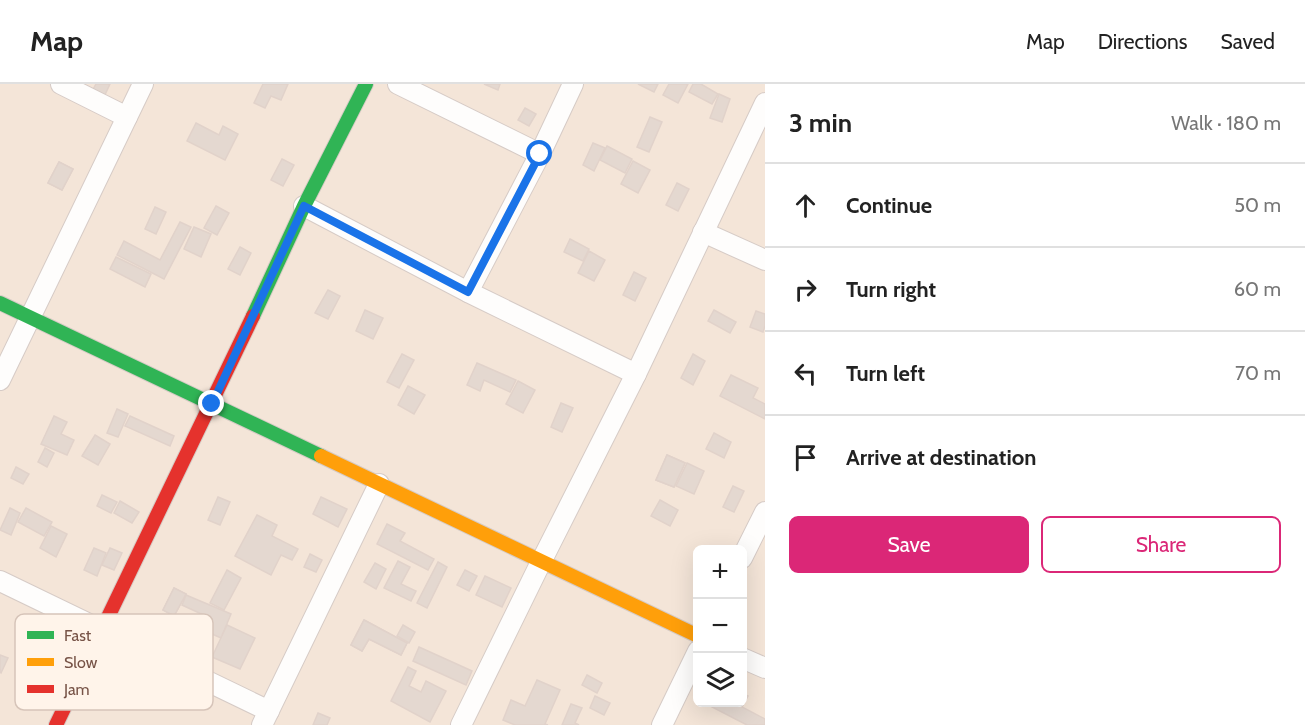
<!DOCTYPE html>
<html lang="en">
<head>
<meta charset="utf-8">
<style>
  :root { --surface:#fff; --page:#f2f2f2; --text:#222; --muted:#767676; --line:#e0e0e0; --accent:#db2777 }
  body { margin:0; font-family:Cabin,sans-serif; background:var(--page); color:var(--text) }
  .controls { position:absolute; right:18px; bottom:18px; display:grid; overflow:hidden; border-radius:9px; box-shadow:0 6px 24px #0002 }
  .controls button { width:54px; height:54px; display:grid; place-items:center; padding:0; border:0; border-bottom:2px solid var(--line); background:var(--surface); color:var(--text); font:30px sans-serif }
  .stop { position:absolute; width:18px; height:18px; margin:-14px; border:4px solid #1a73e8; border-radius:50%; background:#fff }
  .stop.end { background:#1a73e8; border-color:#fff; box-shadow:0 2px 6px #0008 }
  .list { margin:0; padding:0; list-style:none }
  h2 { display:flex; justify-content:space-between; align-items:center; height:78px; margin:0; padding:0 24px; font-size:26px }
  h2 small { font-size:20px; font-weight:400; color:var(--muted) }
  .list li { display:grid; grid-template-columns:39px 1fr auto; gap:18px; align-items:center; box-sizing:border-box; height:84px; padding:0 24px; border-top:2px solid var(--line) }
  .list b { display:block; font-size:22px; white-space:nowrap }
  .list em { font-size:20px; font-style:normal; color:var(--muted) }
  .actions { display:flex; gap:12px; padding:18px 24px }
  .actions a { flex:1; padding:14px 0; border:2px solid var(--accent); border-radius:9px; text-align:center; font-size:21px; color:var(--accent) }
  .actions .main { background:var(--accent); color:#fff }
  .icon { flex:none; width:33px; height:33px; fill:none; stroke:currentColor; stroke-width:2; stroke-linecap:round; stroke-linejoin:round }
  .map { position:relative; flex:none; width:765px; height:641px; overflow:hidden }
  header { display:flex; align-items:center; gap:36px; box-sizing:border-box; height:84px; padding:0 30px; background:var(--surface); border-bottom:2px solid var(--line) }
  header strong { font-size:28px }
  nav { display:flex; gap:33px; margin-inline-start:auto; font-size:21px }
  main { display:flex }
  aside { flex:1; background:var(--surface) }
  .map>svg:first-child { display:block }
  .residential { fill:#f4e5d8; fill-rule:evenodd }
  .building { fill:#e4d8d0; stroke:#e1d2ca; stroke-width:1.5 }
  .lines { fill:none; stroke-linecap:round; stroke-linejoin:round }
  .street-casing { stroke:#d6cbc6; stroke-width:22 }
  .fast-casing { stroke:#d6cbc5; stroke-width:16 }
  .slow-casing { stroke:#d6cbc5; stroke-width:16 }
  .jam-casing { stroke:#d6cbc5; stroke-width:16 }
  .street { stroke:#fefdfc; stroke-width:20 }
  .fast { stroke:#30b455; stroke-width:14 }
  .slow { stroke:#ff9f0a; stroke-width:14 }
  .jam { stroke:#e5322d; stroke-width:14 }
  .route { stroke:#1a73e8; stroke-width:8 }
  .key { fill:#fff4ea; stroke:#d6c4b9; stroke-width:1.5 }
  .key-label { font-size:16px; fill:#775347 }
</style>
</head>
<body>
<header>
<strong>Map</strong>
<nav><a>Map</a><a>Directions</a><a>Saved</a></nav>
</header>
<main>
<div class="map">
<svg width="765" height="641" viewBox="0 0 765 641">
  <rect width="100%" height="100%" fill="#f8f0e8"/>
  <path class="residential" d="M0 0H765V641H0ZM698 466H742V618H698Z"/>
  <g class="building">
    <polygon points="96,0 110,0 103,15 91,9"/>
    <polygon points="263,0 288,0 281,16 271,12 265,24 254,19"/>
    <polygon points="484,0 500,0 498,6"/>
    <polygon points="638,0 658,0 654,8"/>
    <polygon points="669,0 688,0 678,19 663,11"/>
    <polygon points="693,0 701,0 718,10 712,20 689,8"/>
    <polygon points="719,10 730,15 722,38 710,34"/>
    <polygon points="525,24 536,30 529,42 518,36"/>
    <polygon points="650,33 662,38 649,68 637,63"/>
    <polygon points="196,39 219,51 223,42 238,50 225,76 187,57"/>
    <polygon points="593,59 605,64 594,87 583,81"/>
    <polygon points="607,62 632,75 625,89 600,76"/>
    <polygon points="282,75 294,81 283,102 271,96"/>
    <polygon points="633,77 650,86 638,109 621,100"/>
    <polygon points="59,78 73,85 62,106 48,99"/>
    <polygon points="59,78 73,85 62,106 48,99"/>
    <polygon points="677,99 689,105 678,127 666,121"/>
    <polygon points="216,122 229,129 217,151 204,144"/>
    <polygon points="155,123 166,128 156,150 145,145"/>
    <polygon points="180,138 191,143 164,195 117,171 124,157 160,176"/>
    <polygon points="194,143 211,150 201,173 184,165"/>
    <polygon points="570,155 589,165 583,177 564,168"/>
    <polygon points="240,163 251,169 240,191 228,185"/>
    <polygon points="589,167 605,176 594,197 578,189"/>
    <polygon points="116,173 151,190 145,203 110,185"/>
    <polygon points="634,188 646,194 635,217 623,211"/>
    <polygon points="328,206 340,212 328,235 315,229"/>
    <polygon points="365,226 383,234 373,255 356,247"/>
    <polygon points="714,226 736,238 730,249 708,237"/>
    <polygon points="756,227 765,230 765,242 763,248 750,243"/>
    <polygon points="402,270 414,276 399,304 387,298"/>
    <polygon points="693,270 705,277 693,301 681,294"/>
    <polygon points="477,279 516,296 510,308 484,296 480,307 467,301"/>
    <polygon points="731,291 758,304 753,314 765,320 765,335 720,312"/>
    <polygon points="518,297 535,306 523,329 506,320"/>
    <polygon points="408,302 425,311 414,330 398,321"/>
    <polygon points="561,319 573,324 562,348 551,343"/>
    <polygon points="117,325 128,330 118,353 107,349"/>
    <polygon points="54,332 67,338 61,350 74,356 67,371 41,360"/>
    <polygon points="130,332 174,352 170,362 125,342"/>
    <polygon points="714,349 731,358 724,374 706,365"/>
    <polygon points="95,351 110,360 98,381 82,372"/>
    <polygon points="45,364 54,369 47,383 38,378"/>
    <polygon points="667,371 685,379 674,403 656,396"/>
    <polygon points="667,371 685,379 674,403 656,396"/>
    <polygon points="687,379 704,387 694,410 676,402"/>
    <polygon points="16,383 29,390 23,400 11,394"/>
    <polygon points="733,402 744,407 734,428 723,423"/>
    <polygon points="102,411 117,418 111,429 97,422"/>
    <polygon points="218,413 230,418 220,441 208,436"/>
    <polygon points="321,413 347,425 338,443 313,430"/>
    <polygon points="660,416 678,426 670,442 651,432"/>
    <polygon points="120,417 139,428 132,439 114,429"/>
    <polygon points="10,424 20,429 11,451 0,446"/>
    <polygon points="26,424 52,438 44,452 18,438"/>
    <polygon points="257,431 277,441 272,452 298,465 292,476 281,471 271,491 235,472"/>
    <polygon points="387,440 405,449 400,457 434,475 428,486 377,460"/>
    <polygon points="51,442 67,450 56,473 40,464"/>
    <polygon points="94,464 106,469 97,492 84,486"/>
    <polygon points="110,464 122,469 114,486 102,481"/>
    <polygon points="310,470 322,476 316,488 304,483"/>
    <polygon points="398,477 410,483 401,500 416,507 411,517 384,504"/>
    <polygon points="438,478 447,483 427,524 417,519"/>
    <polygon points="375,479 386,485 376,505 364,498"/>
    <polygon points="227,486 241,494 224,526 210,519"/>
    <polygon points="465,486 477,492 469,507 457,501"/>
    <polygon points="485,492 511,504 502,523 476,511"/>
    <polygon points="174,504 186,510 174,532 163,526"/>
    <polygon points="174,504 186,510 174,532 163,526"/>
    <polygon points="186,511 231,530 221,554 203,546 208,533 182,521"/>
    <polygon points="364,536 407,559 401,571 369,555 362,567 351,561"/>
    <polygon points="364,536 407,559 401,571 369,555 362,567 351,561"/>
    <polygon points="227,541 255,554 240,585 212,573"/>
    <polygon points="403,541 415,548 409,559 397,552"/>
    <polygon points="419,563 472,587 466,601 413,577"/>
    <polygon points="0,571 8,574 1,589 0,588"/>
    <polygon points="408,583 416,587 409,602 421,608 426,597 446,607 430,638 391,617"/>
    <polygon points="587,591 602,599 597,609 582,601"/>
    <polygon points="537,596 560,606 545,640 548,641 515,641 503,636 511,616 525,622"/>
    <polygon points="742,609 748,612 742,623 765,635 765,641 747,641 712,623 715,618 742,618"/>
    <polygon points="595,612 610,619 604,631 590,624"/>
    <polygon points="571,620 582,624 575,639 579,641 562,641"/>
    <polygon points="318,629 330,634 327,641 313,641"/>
  </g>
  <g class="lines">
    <defs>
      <g id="street">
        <polyline points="61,0 127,33"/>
        <polyline points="398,0 540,70"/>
        <polyline points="304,122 468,208 636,290"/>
        <polyline points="703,148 765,176"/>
        <polyline points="468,208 540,70 573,0"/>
        <polyline points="0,296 143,0"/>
        <polyline points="742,474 765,428"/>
        <polyline points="0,497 269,627"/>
        <polyline points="742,574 765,584"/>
        <polyline points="262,641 379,400"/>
        <polyline points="461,641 541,478 636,290 765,19"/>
        <polyline points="662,641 698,567"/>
      </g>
      <g id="fast">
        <polyline points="0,219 321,372"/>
        <polyline points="253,232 304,122 366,0"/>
      </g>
      <polyline id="slow" points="321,372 698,552"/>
      <polyline id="jam" points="56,641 253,232"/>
    </defs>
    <use href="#street" class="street-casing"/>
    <use href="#fast" class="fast-casing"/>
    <use href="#slow" class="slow-casing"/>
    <use href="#jam" class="jam-casing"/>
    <use href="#street" class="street"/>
    <use href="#fast" class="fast"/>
    <use href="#slow" class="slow"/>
    <use href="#jam" class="jam"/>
  </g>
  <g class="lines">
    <polyline class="route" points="212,320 304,122 468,208 540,70"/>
  </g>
  <rect x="15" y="530" width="198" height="96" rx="9" class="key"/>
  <rect x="27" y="547" width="27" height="8" fill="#30b455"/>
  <rect x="27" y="574" width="27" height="8" fill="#ff9f0a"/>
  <rect x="27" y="601" width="27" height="8" fill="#e5322d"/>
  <g class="key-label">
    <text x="64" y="557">Fast</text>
    <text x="64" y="584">Slow</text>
    <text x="64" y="611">Jam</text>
  </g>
</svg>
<div class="controls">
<button>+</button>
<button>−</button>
<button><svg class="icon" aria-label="layers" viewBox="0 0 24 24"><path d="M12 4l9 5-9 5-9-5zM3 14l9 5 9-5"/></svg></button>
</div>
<div class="stop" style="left:540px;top:70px"></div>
<div class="stop end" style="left:212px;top:320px"></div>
</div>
<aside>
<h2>3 min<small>Walk · 180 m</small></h2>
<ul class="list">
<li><svg class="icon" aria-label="ahead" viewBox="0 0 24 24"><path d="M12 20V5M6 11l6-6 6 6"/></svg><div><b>Continue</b></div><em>50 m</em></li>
<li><svg class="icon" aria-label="right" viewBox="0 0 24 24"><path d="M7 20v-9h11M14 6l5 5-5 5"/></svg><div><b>Turn right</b></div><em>60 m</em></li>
<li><svg class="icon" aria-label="left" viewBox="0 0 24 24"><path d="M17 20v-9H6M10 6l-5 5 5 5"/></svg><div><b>Turn left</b></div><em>70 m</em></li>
<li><svg class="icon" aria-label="arrive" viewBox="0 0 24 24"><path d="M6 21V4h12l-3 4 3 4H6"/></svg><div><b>Arrive at destination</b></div></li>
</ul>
<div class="actions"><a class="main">Save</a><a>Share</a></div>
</aside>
</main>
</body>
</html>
